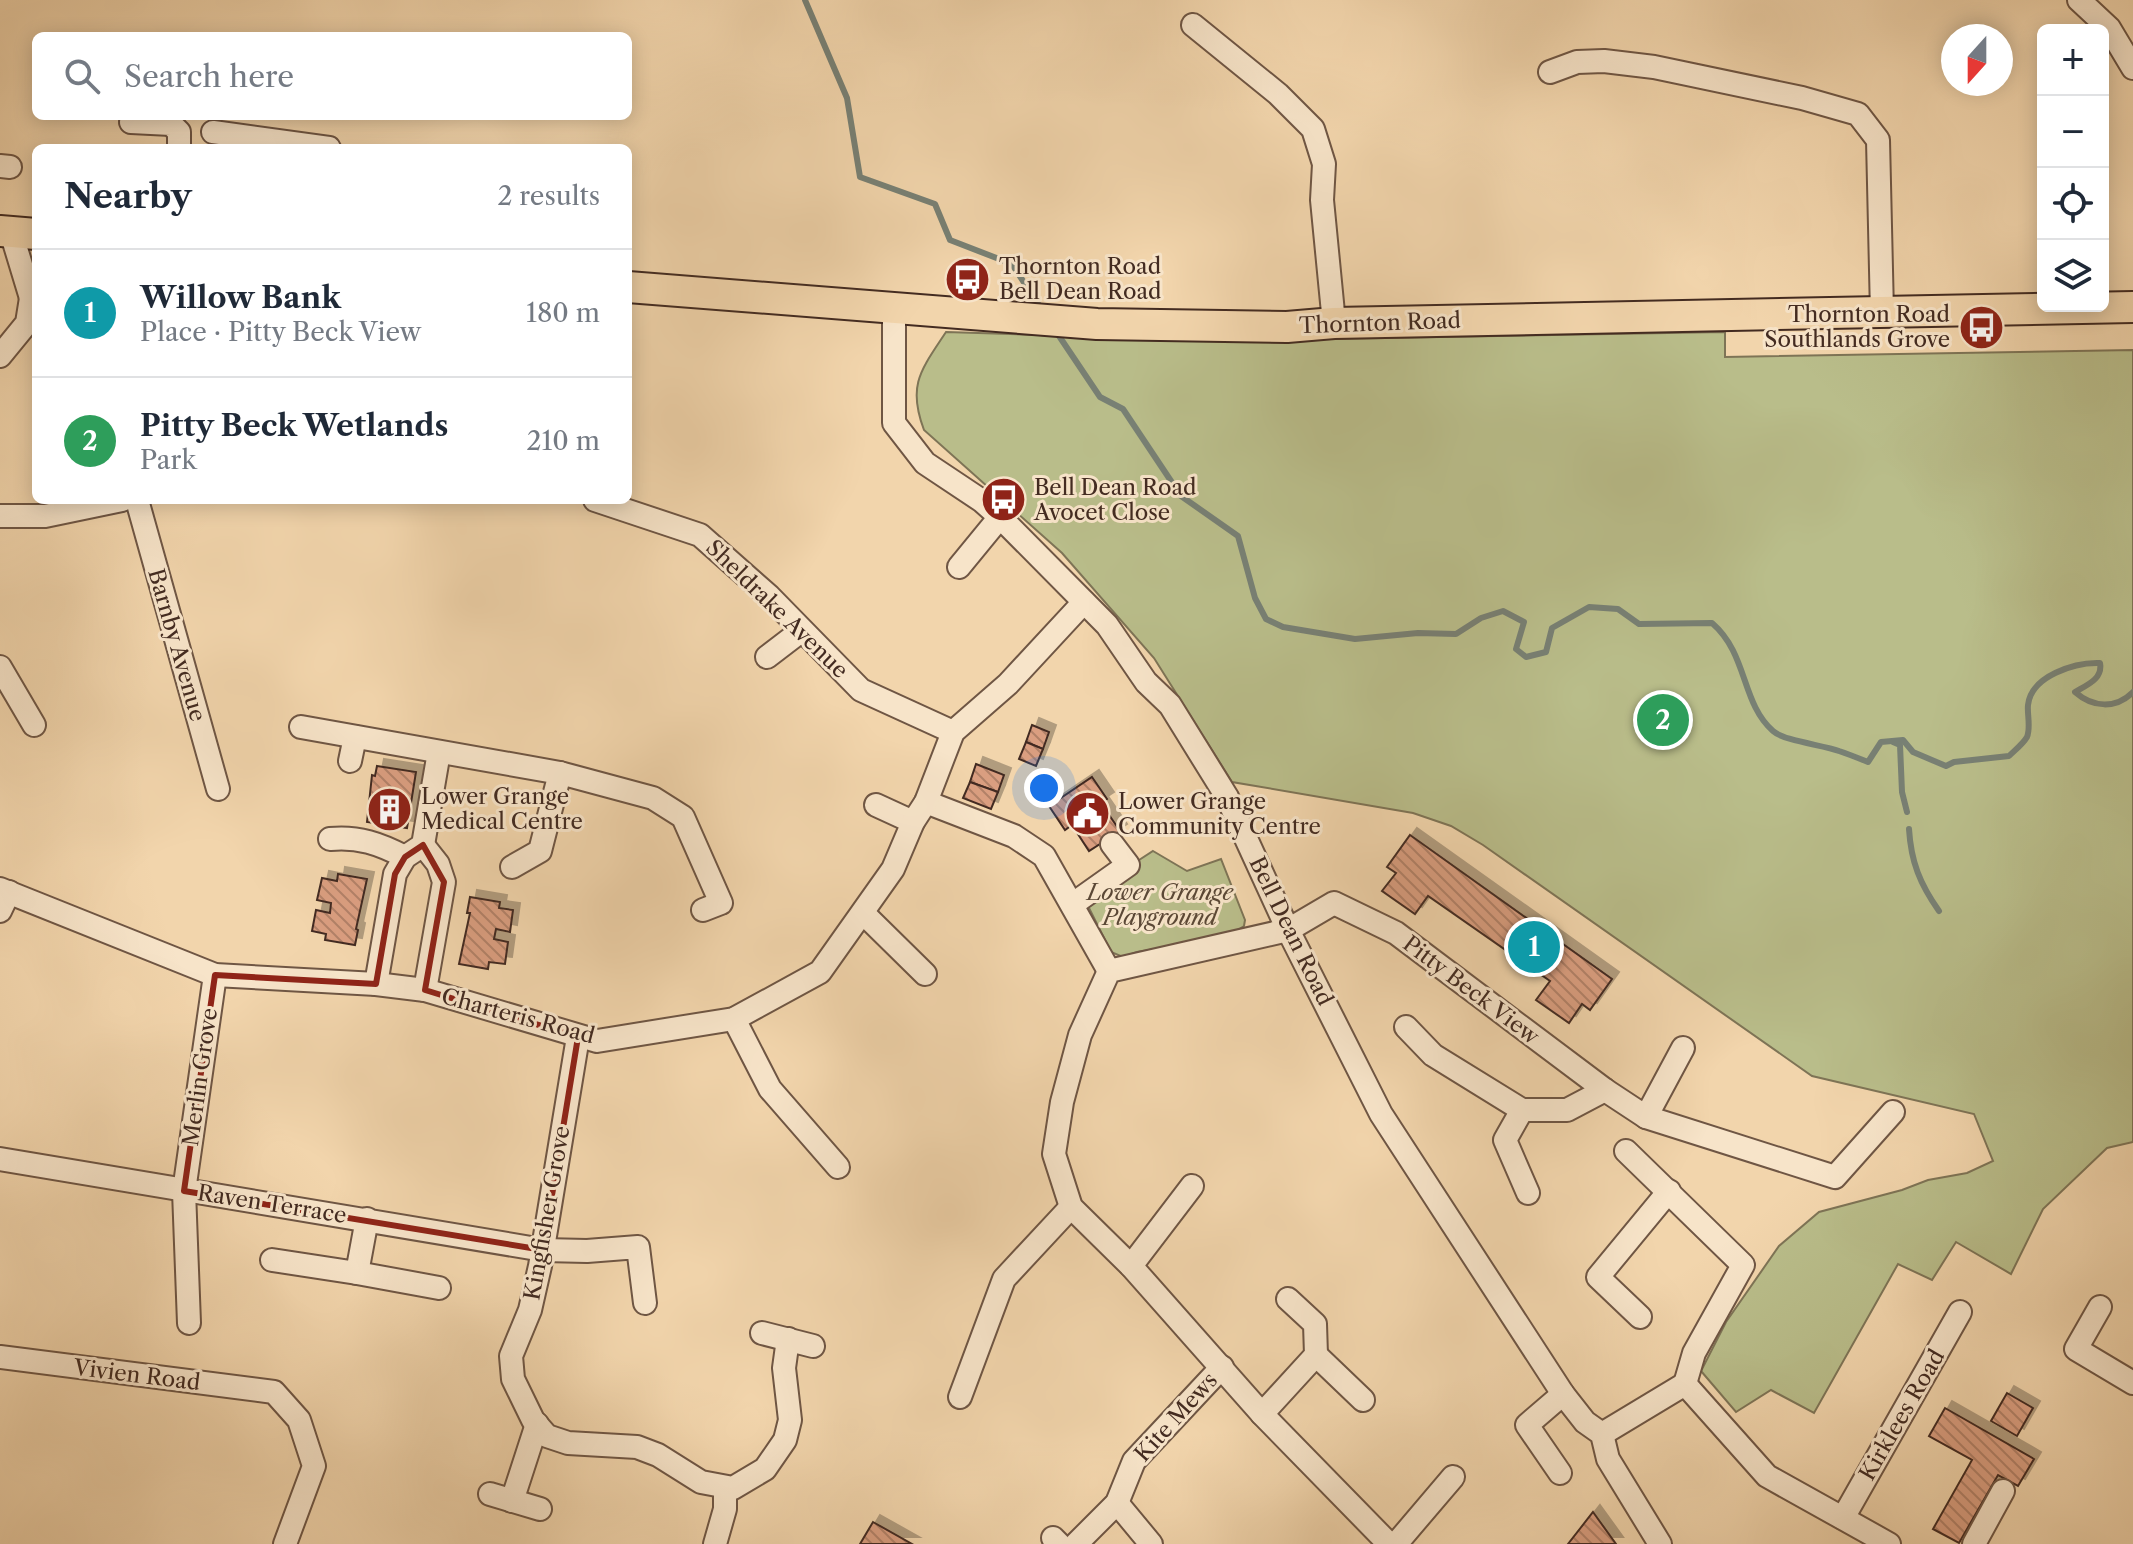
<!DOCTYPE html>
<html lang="en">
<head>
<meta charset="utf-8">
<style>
  :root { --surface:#fff; --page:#f6f6f7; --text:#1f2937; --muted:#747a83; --line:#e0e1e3; --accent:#8f2418 }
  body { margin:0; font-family:"Libre Caslon Text",serif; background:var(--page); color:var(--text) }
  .controls { position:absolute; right:24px; top:24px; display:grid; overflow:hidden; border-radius:12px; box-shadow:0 4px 20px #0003 }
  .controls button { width:72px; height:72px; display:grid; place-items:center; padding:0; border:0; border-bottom:2px solid var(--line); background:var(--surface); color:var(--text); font:40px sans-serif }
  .compass { position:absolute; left:1941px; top:24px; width:72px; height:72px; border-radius:50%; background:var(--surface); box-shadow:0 4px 20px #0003; rotate:201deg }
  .you { position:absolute; left:1044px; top:788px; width:28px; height:28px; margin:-20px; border:6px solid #fff; border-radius:50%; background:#1a73e8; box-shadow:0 0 0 12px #1a73e833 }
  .badge { display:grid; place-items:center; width:52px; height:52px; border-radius:50%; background:var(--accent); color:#fff; font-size:26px; font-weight:700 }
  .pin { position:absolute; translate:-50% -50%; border:4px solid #fff; box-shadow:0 2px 8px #0006 }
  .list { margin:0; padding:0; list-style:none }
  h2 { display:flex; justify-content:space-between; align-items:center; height:104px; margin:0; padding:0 32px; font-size:34px }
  h2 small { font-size:26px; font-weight:400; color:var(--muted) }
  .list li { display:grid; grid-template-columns:52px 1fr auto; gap:24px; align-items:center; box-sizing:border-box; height:128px; padding:0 32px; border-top:2px solid var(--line) }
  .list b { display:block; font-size:30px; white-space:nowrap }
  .list p { margin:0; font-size:26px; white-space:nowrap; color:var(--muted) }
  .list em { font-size:26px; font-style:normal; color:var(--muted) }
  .icon { flex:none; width:44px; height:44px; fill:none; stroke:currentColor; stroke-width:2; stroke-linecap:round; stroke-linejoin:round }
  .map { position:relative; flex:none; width:2133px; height:1544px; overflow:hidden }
  .search { position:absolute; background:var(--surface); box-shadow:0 4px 20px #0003; left:32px; top:32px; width:600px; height:88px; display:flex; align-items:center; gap:20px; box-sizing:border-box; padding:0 28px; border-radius:12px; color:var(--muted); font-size:30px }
  .panel { position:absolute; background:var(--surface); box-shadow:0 4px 20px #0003; left:32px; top:144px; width:600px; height:360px; border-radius:12px }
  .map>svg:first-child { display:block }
  .park { fill:#b9bd8a; stroke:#7e7456; stroke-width:2 }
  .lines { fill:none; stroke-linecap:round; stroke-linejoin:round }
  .stream { stroke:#788074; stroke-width:6 }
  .building { fill:url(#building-back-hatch); stroke:#432b21; stroke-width:2; filter:url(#shadow) }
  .minor-casing { stroke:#6f5644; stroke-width:26 }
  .major-casing { stroke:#432b21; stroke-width:34 }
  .minor { stroke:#f7e4c9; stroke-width:22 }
  .major { stroke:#f2d5ac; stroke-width:30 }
  .marked { fill:none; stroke:#8f2418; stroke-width:6; stroke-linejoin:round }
  .labels { text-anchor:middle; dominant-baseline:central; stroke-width:6; stroke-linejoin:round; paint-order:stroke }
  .poi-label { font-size:22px; fill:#432b21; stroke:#f7e4c9; text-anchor:start }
  .street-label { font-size:22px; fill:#432b21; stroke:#f7e4c9 }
  .park-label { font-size:22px; font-style:italic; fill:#5b4836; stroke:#f7e4c9 }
</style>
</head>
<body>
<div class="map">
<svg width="2133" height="1544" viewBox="0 0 2133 1544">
  <defs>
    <pattern id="building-back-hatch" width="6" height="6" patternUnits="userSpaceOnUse" patternTransform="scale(2)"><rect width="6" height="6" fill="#da9e80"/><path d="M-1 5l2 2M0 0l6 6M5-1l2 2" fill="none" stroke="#b28168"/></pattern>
    <filter id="shadow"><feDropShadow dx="7" dy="-7" stdDeviation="0" flood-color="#0004"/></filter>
  </defs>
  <rect width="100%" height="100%" fill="#f2d5ac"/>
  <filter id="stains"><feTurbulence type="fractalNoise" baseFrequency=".0025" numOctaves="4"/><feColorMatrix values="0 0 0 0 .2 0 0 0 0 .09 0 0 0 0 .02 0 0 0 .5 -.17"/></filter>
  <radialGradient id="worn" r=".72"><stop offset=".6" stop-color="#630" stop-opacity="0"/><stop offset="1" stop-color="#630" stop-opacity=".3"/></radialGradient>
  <g class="park">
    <path d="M946 332 1219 341 1725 332V357L2133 350V1142L2107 1148 2043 1209 2011 1274 1956 1242 1932 1280 1898 1264 1814 1413 1771 1390 1736 1412 1701 1371 1726 1322 1779 1246 1819 1212 1902 1190 1928 1180 1967 1173 1993 1161 1974 1114 1812 1076 1483 845 1451 826 1413 813 1232 782 1154 658 1062 553 924 430C907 385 921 370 946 332Z"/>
    <polygon points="1153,851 1187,871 1221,859 1245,920 1244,926 1227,937 1137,952 1123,957 1111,952 1086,902 1139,867 1136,862"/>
  </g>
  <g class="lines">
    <g class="stream">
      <polyline points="805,0 847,98 860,177 935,204 950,240 1012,264 1042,310"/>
      <path d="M1055 330 1100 397 1123 409 1181 496 1238 536 1255 598 1266 619 1283 627 1355 639 1418 633 1456 634 1481 618 1503 611 1524 622 1516 649 1526 657 1546 652 1552 628 1589 607 1618 609 1639 624 1712 623C1748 654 1741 703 1773 731 1784 741 1823 745 1839 751 1848 754 1858 758 1868 762L1881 742 1903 740 1913 752 1946 766 1954 762 2009 756C2014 751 2023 744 2027 737 2031 727 2027 715 2028 705 2031 676 2075 662 2100 663 2103 679 2087 685 2075 692 2093 708 2116 709 2133 692"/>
      <polyline points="1893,742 1900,745 1902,792 1907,812"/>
      <path d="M1909 829C1911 862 1920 884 1939 911"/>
    </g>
  </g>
  <g class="building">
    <polygon points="1032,725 1049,732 1043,749 1026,742"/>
    <polygon points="1026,742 1043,749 1036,766 1019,759"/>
    <polygon points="976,764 1004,775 998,792 970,782"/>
    <polygon points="377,766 416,772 407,828 367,822 372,775 375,776"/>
    <polygon points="1092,777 1107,799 1101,803 1120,831 1089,851 1072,825 1065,830 1049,806"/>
    <polygon points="970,782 998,792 991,809 963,798"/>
    <polygon points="1410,835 1612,979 1590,1010 1582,1004 1569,1023 1536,1000 1550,981 1428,896 1415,914 1382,891 1396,873 1387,867"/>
    <polygon points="338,874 367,879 356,929 358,930 355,945 325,940 326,934 312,931 316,910 330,913 331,903 317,900 322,878 337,881"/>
    <polygon points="470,897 500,902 499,908 513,910 510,932 496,929 494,939 508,942 505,964 489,962 488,969 459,964 470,913 467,913"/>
    <polygon points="2007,1393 2033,1408 2017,1436 1991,1421"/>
    <polygon points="1945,1408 2034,1459 2018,1486 1998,1475 1959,1543 1933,1529 1972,1460 1929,1436"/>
    <polygon points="1593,1512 1616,1544 1568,1544"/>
    <polygon points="873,1522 912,1544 860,1544"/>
  </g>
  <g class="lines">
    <defs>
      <g id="minor">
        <polyline points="2079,0 2109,28 2133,68"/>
        <polyline points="1193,25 1278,94 1313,129 1324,164 1322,200 1334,323"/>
        <polyline points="1550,72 1577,62 1604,61 1654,67 1802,98 1858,114 1878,140 1882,313"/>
        <polyline points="131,122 171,124 179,132 179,148"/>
        <polyline points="213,132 329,148"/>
        <polyline points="0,166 10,167"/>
        <polyline points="11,232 31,298"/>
        <polyline points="894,309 894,423 925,463 982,501 1000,517 1107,625 1146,682 1170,705 1227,797 1288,930 1381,1114 1563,1394 1585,1422 1602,1434 1608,1459 1660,1544"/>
        <polyline points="0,356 27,323 31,298 36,288"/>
        <polyline points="137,500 218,789"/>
        <polyline points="595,500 700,535 769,596 861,690 953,732"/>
        <polyline points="0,516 45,516 122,500"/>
        <polyline points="959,567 1000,517"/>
        <polyline points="767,657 801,631"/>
        <polyline points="0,667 34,725"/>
        <polyline points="301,727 560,773 653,798 683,817 721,903 703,910"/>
        <polyline points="350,761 355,737"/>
        <polyline points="926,802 1014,836 1044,856 1109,971"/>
        <polyline points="876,805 913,822"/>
        <path d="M330 839C358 836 380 844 405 857"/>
        <polyline points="423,845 438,864 444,882 425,990"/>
        <polyline points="512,867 540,851 560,773"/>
        <polyline points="0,889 215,975 376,984 425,990 597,1041 734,1019 820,972 893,869 913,822 926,802 953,732 1008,684 1084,602"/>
        <polyline points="1073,904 1128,865 1112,844"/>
        <polyline points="0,911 9,892"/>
        <polyline points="863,913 925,974"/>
        <polyline points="376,984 395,874 405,857 423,845 439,752"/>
        <polyline points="734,1019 770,1089 838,1167"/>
        <polyline points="1406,1027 1433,1055 1522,1110"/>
        <polyline points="578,1037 540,1266 530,1310 511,1356 513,1379 533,1420 547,1436 568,1443 637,1447 658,1455 701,1482 733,1488 765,1469 785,1440 790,1420 784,1368 788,1339"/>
        <polyline points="1646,1117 1683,1048"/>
        <polyline points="1626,1151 1743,1265 1694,1353 1685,1384"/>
        <polyline points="0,1159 543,1250 587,1251 638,1247 645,1303"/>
        <polyline points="1528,1193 1505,1140 1522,1110 1567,1110 1605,1090"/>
        <polyline points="272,1260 357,1273 367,1219"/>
        <polyline points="1131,1266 1192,1186"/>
        <polyline points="357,1273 439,1288"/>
        <polyline points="2100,1307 2076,1349 2133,1383"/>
        <polyline points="1640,1317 1598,1277 1669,1191"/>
        <polyline points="189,1323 184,1191 215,975"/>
        <polyline points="762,1333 813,1346"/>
        <polyline points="1316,1355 1363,1400"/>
        <polyline points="0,1357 274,1392 299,1420 314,1466 285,1544"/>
        <polyline points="1685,1384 1767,1476 1889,1544"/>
        <polyline points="960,1397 1004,1279 1071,1207"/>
        <polyline points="1262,1414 1316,1355 1315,1324 1288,1299"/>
        <polyline points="1602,1434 1685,1384"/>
        <polyline points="1560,1473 1527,1425 1563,1394"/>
        <polyline points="490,1494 540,1509"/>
        <polyline points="512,1501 537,1424"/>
        <polyline points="1117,1503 1151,1544"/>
        <polyline points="1843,1518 1960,1312"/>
        <polyline points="1053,1538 1059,1544"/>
        <polyline points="715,1544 725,1509 725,1488"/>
        <polyline points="1076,1544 1117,1503 1134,1461 1222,1367"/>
        <polyline points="1389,1544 1262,1414 1131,1266 1071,1207 1054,1154 1062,1102 1080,1035 1109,971 1288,930 1334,903 1396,933 1605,1090 1646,1117 1835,1177 1893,1112"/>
        <polyline points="1396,1544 1453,1477"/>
        <polyline points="1974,1544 2003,1491"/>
      </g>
      <g id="major">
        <polyline points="0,231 36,234"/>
        <polyline points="628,287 1097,324 1287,327 1334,323 2133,307"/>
      </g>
    </defs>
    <use href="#minor" class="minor-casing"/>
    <use href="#major" class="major-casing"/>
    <use href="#minor" class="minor"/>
    <use href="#major" class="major"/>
  </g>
  <path class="marked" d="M423 845 444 882 425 990 578 1037 543 1250 184 1191 215 975 376 984 395 874 405 857Z"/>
  <defs>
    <symbol id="bus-disc" viewBox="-11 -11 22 22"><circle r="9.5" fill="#8f2418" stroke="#f7e4c9"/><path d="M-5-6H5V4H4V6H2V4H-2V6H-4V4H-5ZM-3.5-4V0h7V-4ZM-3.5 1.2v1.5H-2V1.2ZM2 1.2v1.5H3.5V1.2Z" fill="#fff"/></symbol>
    <symbol id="building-disc" viewBox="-11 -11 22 22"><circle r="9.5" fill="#8f2418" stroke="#f7e4c9"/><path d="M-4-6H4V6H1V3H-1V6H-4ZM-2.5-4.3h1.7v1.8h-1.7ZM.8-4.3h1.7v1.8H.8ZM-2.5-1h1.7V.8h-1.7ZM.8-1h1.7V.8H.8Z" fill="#fff"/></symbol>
    <symbol id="civic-disc" viewBox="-11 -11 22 22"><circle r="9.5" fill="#8f2418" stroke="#f7e4c9"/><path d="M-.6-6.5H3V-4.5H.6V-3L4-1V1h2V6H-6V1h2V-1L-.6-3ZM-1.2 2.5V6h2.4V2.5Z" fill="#fff"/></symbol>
  </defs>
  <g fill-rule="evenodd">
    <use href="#bus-disc" x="942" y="254" width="51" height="51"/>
    <use href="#bus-disc" x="1956" y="302" width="51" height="51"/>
    <use href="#bus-disc" x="978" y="474" width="51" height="51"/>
    <use href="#building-disc" x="364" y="784" width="51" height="51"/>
    <use href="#civic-disc" x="1062" y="788" width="51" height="51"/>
  </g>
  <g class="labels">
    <g class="poi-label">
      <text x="999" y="266">Thornton Road<tspan x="999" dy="25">Bell Dean Road</tspan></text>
      <text x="1950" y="314" text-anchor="end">Thornton Road<tspan x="1950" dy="25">Southlands Grove</tspan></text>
      <text x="1034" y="487">Bell Dean Road<tspan x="1034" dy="25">Avocet Close</tspan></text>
      <text x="421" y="796">Lower Grange<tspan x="421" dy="25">Medical Centre</tspan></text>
      <text x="1118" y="801">Lower Grange<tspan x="1118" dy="25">Community Centre</tspan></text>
    </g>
    <g class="street-label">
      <text transform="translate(1380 323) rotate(-2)">Thornton Road</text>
      <text transform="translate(777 609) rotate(44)">Sheldrake Avenue</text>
      <text transform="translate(177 645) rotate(74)">Barnby Avenue</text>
      <text transform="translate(1291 931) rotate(64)">Bell Dean Road</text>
      <text transform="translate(1471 990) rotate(37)">Pitty Beck View</text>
      <text transform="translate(518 1016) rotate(15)">Charteris Road</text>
      <text transform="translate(200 1077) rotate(-82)">Merlin Grove</text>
      <text transform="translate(272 1204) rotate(9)">Raven Terrace</text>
      <text transform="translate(547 1213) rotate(-80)">Kingfisher Grove</text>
      <text transform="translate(137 1375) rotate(7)">Vivien Road</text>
      <text transform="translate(1902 1415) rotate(-60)">Kirklees Road</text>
      <text transform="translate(1176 1417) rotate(-48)">Kite Mews</text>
    </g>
    <g class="park-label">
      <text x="1160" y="892">Lower Grange<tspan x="1160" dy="25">Playground</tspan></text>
    </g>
  </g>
  <rect width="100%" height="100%" filter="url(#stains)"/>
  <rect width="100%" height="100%" fill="url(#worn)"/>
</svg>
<div class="controls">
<button>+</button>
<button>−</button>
<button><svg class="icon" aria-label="locate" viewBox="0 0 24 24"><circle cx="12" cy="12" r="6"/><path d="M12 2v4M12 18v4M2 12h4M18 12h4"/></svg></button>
<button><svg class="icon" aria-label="layers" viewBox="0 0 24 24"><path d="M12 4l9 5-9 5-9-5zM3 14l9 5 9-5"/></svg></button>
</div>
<svg class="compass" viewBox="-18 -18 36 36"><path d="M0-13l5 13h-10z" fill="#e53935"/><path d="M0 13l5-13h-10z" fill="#747a83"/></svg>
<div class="you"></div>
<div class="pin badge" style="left:1534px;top:947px;background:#0f9aa8">1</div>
<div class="pin badge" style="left:1663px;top:720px;background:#2e9e5b">2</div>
<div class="search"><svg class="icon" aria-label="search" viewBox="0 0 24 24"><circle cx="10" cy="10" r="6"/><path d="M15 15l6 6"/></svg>Search here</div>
<section class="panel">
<h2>Nearby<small>2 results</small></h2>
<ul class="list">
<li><span class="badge" style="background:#0f9aa8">1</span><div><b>Willow Bank</b><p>Place · Pitty Beck View</p></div><em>180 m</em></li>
<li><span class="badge" style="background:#2e9e5b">2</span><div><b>Pitty Beck Wetlands</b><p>Park</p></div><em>210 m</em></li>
</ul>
</section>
</div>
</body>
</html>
